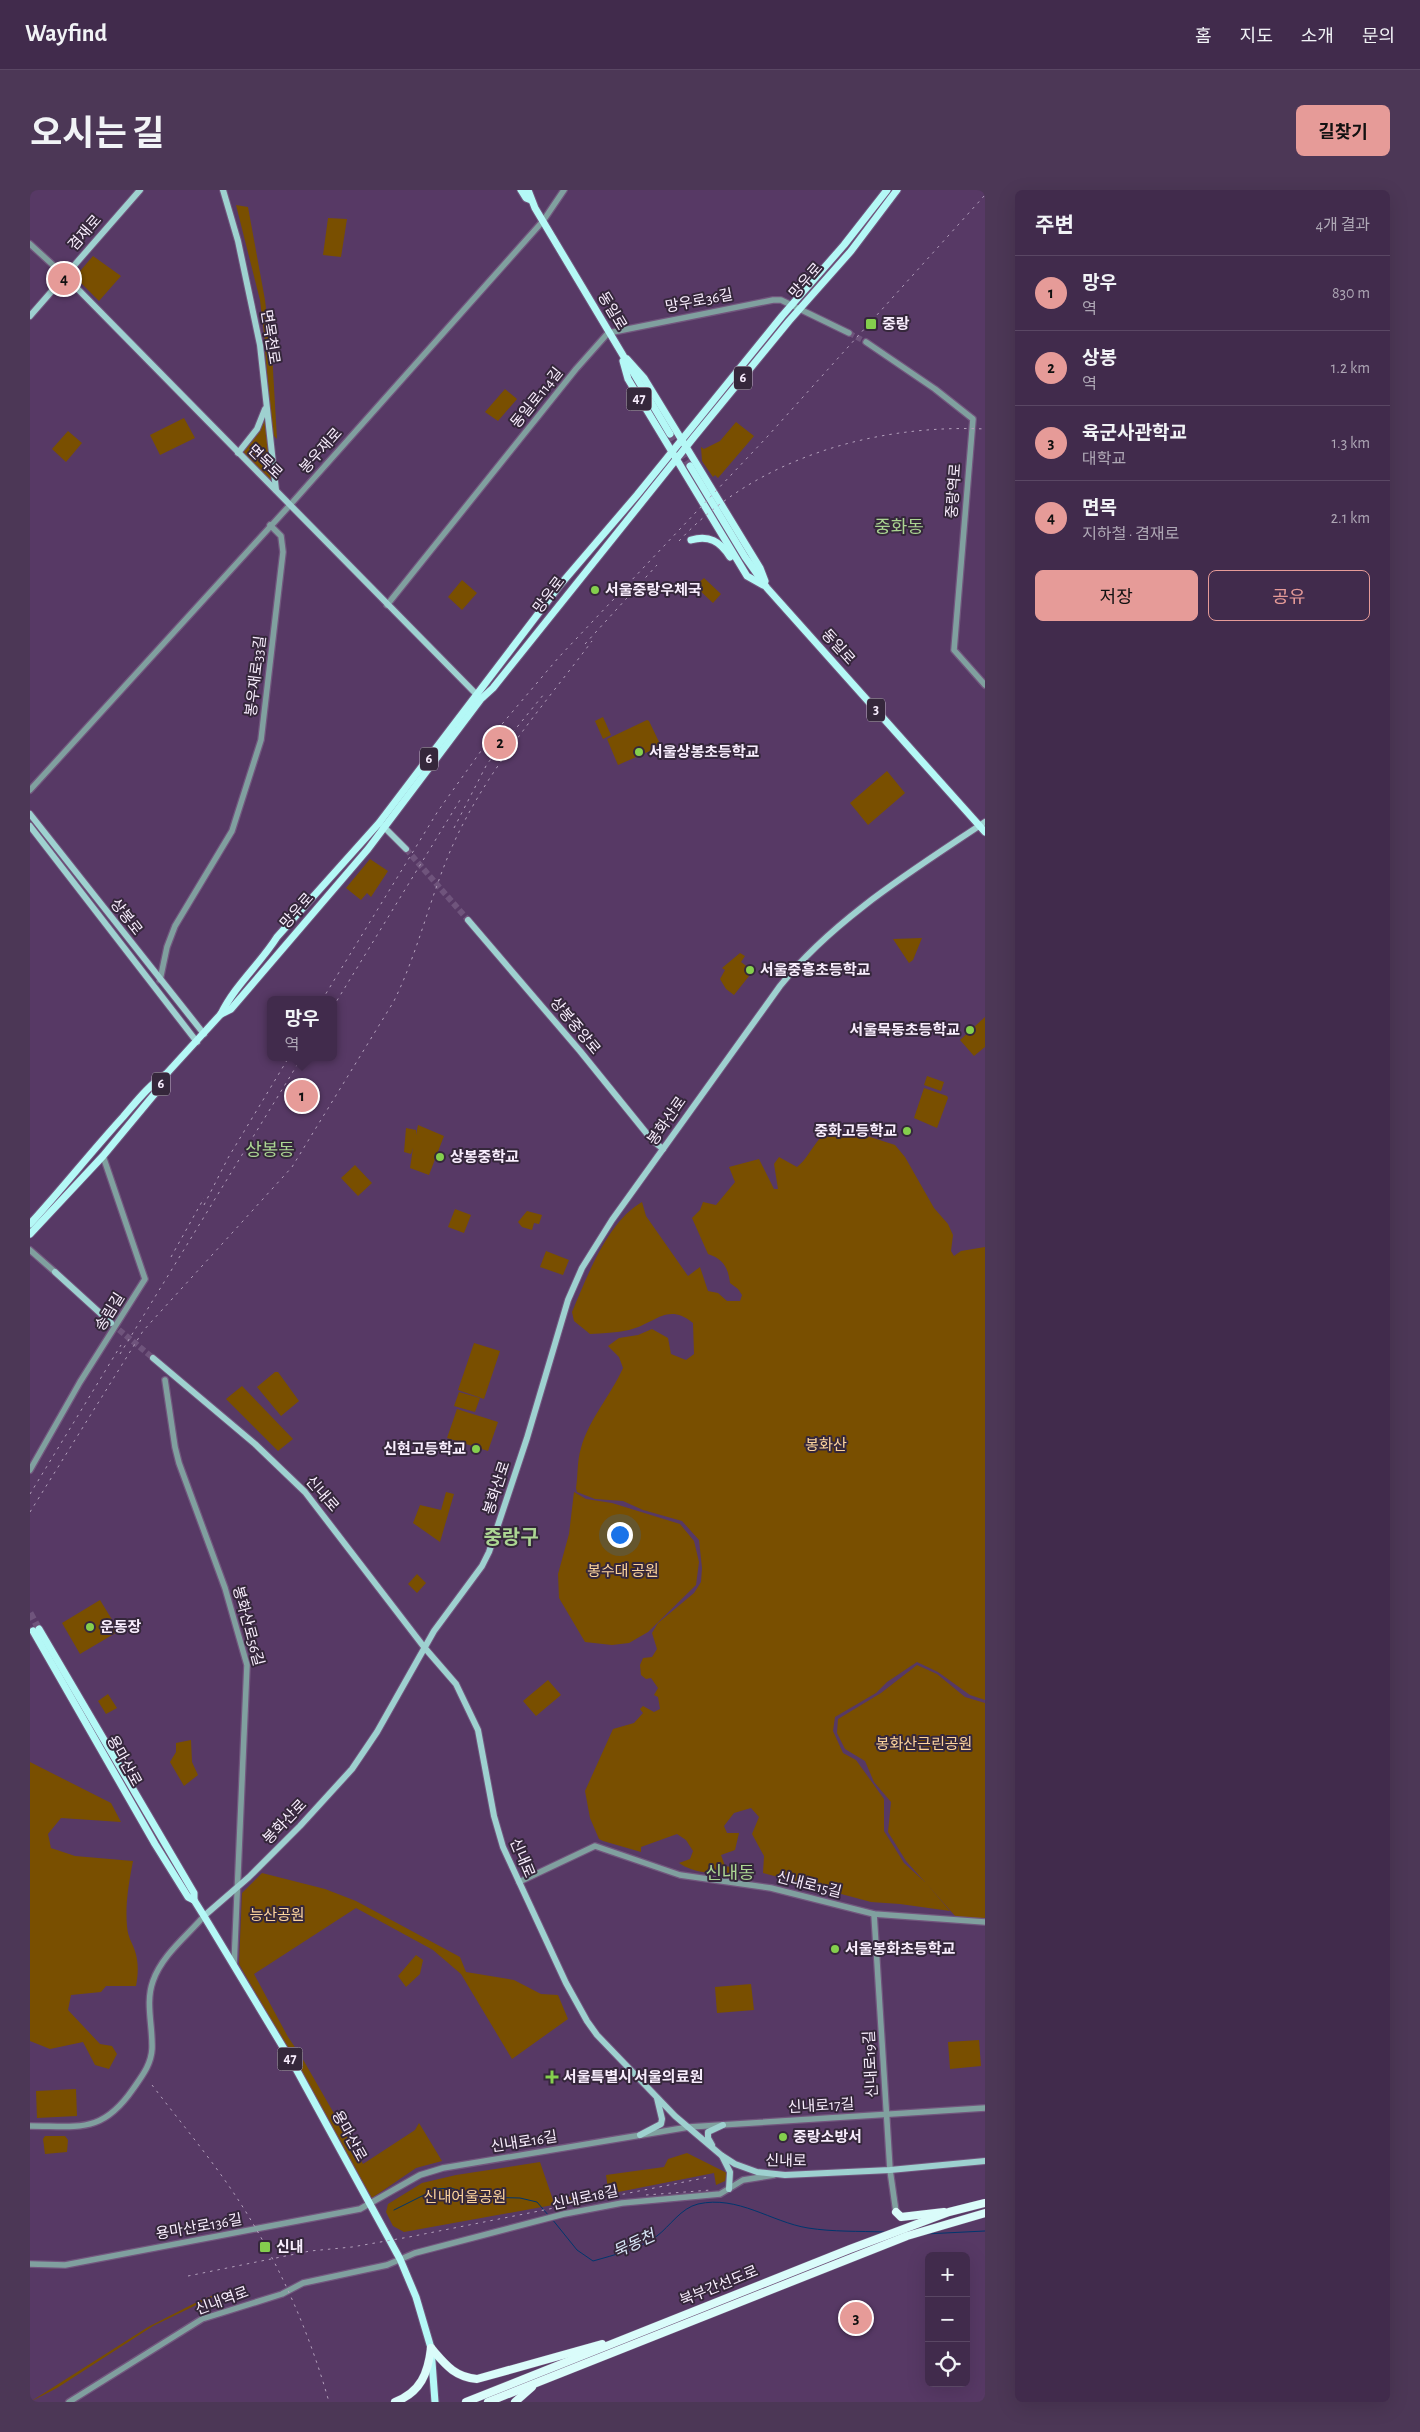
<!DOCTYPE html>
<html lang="ko">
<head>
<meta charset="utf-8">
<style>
  :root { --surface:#412b4c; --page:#4c3756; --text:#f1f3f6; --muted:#aea7b5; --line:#5a4764; --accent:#e69b98 }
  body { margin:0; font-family:"Alegreya Sans","Noto Sans KR",sans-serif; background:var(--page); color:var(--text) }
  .controls { position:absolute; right:15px; bottom:15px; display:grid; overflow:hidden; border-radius:8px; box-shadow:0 5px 20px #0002 }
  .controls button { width:45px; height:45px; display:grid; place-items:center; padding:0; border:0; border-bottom:1px solid var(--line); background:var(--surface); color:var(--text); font:25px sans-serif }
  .you { position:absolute; left:589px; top:1344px; width:18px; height:18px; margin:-12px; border:4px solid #fff; border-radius:50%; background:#1a73e8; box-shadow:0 0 0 8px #1a73e833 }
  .badge { display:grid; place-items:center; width:32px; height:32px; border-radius:50%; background:var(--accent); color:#111; font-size:16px; font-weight:700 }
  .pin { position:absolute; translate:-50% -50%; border:2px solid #fff; box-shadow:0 1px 5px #0006 }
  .popup { position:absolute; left:237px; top:806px; width:70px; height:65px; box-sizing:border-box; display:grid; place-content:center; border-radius:8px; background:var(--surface); filter:drop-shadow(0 1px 4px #0005); font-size:16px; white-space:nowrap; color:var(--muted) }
  .popup b { font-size:19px; color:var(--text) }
  .popup::after { content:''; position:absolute; left:50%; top:100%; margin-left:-10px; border:10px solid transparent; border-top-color:var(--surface) }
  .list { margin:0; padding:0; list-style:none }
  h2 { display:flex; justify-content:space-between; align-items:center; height:65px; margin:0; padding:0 20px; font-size:21px }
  h2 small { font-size:16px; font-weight:400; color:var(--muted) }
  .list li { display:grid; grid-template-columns:32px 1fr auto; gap:15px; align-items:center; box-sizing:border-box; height:75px; padding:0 20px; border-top:1px solid var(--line) }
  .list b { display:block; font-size:19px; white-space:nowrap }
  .list p { margin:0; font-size:16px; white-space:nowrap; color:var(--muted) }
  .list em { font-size:16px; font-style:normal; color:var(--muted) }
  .actions { display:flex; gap:10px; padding:15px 20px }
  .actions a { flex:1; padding:11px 0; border:1px solid var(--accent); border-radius:8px; text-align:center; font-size:18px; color:var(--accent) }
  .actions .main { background:var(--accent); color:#111 }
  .icon { flex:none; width:28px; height:28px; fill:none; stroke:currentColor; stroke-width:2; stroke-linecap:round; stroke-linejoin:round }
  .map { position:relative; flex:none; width:955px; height:2212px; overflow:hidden; border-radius:8px }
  header { display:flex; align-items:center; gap:30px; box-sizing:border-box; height:70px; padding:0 25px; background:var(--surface); border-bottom:1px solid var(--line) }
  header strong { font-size:24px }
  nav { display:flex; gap:28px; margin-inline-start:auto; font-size:18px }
  .intro { display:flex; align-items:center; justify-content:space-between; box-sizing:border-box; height:120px; padding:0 30px }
  h1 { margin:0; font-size:35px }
  .button { padding:12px 22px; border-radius:8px; background:var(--accent); color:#111; font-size:18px; font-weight:700 }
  main { display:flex; gap:30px; padding:0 30px }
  aside { flex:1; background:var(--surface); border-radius:8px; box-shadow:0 5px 20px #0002 }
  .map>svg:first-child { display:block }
  .green { fill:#794f00 }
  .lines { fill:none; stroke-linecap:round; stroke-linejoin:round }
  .stream { stroke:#00366e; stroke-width:1 }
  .tertiary-tunnel { stroke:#6f547c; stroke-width:5.5; stroke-dasharray:5.5 3; stroke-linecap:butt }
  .secondary-tunnel { stroke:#6f547c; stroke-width:6; stroke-dasharray:6 3; stroke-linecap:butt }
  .primary-tunnel { stroke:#6f547c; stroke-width:7; stroke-dasharray:7 3.5; stroke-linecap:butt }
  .tertiary-casing { stroke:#71567d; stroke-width:8 }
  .secondary-casing { stroke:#71567d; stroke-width:8 }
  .primary-casing { stroke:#71567d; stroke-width:9 }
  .trunk-casing { stroke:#71567d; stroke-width:9 }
  .tertiary { stroke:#80a09f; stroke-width:5.5 }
  .secondary { stroke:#9ed1d0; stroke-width:6 }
  .primary { stroke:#b4f8f6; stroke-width:7 }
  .trunk { stroke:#dafcfa; stroke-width:8 }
  .rail { stroke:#b3a0bc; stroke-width:1; stroke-dasharray:2.5 5; stroke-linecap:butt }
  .poi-dot { fill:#84cf4d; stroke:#35273b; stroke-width:2 }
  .labels { text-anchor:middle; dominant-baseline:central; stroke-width:4; stroke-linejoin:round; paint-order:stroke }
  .shield { fill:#35273b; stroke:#beb2c3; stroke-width:1 }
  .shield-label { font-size:14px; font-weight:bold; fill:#f8edfd }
  .street-label { font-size:15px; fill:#f8edfd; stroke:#35273b }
  .poi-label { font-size:15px; font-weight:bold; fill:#f8edfd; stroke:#35273b; text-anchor:start }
  .park-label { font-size:15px; fill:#fdd49d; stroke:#35273b }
  .water-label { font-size:16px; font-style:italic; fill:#d8e6f7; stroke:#35273b }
  .quarter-label { font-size:18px; fill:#abd592; stroke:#35273b }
  .district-label { font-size:20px; font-weight:bold; fill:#abd592; stroke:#35273b }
</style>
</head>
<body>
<header>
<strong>Wayfind</strong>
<nav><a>홈</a><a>지도</a><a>소개</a><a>문의</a></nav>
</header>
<div class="intro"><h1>오시는 길</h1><a class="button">길찾기</a></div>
<main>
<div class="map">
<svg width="955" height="2212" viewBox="0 0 955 2212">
  <rect width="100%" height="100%" fill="#573965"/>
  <g class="green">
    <polygon points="206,15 218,17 235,110 240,151 235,152 230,110"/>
    <polygon points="298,28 317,29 311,67 293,65"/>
    <polygon points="63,66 91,86 69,111 45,87"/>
    <polygon points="235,161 242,163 247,249 243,245"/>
    <polygon points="475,199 487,209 468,231 455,222"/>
    <polygon points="236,216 246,300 208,263 224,244"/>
    <polygon points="154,228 165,248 130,265 120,245"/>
    <polygon points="706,232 724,246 688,288 685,285 683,287 672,271 671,257 674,259 690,251"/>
    <polygon points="38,241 52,253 36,272 22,259"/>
    <polygon points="674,388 691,404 683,413 665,396"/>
    <polygon points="432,390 447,403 432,420 418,407"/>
    <polygon points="573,527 581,545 573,549 565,531"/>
    <polygon points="617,530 619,531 630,554 629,557 588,575 577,549"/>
    <polygon points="857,581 875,603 838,635 820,613"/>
    <polygon points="340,669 358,681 341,707 337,703 331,710 316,698"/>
    <polygon points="892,748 883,770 879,773 863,749"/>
    <polygon points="710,763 715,766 711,772 723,781 704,805 696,799 690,789 695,780 692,778"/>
    <polygon points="955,827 955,857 944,866 930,850"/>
    <polygon points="897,886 914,892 911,901 894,895"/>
    <polygon points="894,898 917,906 918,908 907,938 884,928"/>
    <path d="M830 934 835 937 834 945 865 955 875 967 904 1018 918 1034 923 1045 921 1061 924 1066 931 1061 955 1057V1510L940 1505 908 1482 887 1472 857 1492 846 1503 805 1527 803 1541 813 1563 826 1570 854 1609V1641L874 1673 895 1692 876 1671 858 1642 861 1612 844 1592 835 1571 815 1559 807 1543 808 1529 851 1503 887 1475 907 1484 935 1507 955 1513V1731L926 1727 896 1693 920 1721 870 1714 841 1712 733 1683 734 1666 722 1644 729 1627 721 1618 704 1623 694 1636 697 1643H709L705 1660 691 1665 695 1676 707 1678 709 1684C690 1684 666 1685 649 1673L660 1669 663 1661 656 1650 647 1644 611 1657V1662L573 1651 569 1649 560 1628 555 1601 583 1539 604 1533 613 1523 610 1519 613 1516 624 1522 630 1519 628 1507 624 1505 628 1498 621 1488 616 1489 611 1485 610 1475 613 1468 622 1467 627 1459 622 1443 628 1433 664 1403 671 1392 672 1378 669 1350 652 1331 613 1320 593 1311 565 1309 547 1302 546 1298C548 1285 547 1270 551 1258 559 1229 581 1205 593 1178L589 1167 578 1156 589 1148 608 1145 622 1139 638 1148 641 1164 656 1170 664 1164 663 1133C637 1112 625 1134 599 1140 586 1143 573 1143 560 1144L544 1131 542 1122C557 1087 577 1032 612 1012L616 1026 658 1086 670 1077 678 1101 688 1103 697 1111H710L712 1105 708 1099 700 1093C698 1077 693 1069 678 1064L662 1028 670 1020 673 1012 686 1015 705 992 699 977 729 969 744 999H748L744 974 749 967 767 977C786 962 788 931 818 945Z"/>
    <polygon points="388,935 414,946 399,985 380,978 383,958 381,964 374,962 376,938 386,940 386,945"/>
    <polygon points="325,975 342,993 328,1006 311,988"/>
    <polygon points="425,1019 441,1025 434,1043 418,1037"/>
    <polygon points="497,1021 512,1025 509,1034 504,1033 502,1040 492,1037 488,1032"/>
    <polygon points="516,1061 539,1070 533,1085 510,1077"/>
    <polygon points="444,1153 470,1161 454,1209 428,1200"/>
    <polygon points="245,1182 248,1182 269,1211 251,1226 227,1197"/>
    <polygon points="212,1196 263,1249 248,1261 196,1209"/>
    <polygon points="429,1202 450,1208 445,1222 424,1216"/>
    <polygon points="427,1219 468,1232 458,1261 417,1248"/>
    <polygon points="416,1302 424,1304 410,1352 383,1333 390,1315 411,1320"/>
    <polygon points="544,1302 556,1309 582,1313 650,1334 664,1351 669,1372 666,1395 618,1442 599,1453 582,1455 555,1452 529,1408 528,1384 539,1344"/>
    <polygon points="387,1384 396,1393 387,1403 378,1394"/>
    <polygon points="70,1410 89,1441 50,1464 32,1433"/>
    <polygon points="518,1490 531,1505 506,1526 493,1511"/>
    <polygon points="78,1504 87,1518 76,1524 68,1511"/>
    <polygon points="161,1550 162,1572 168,1585 154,1596 140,1572 146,1562 146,1553"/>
    <path d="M0 1572 81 1613 91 1632 31 1628 18 1644 21 1658 45 1666 103 1671C99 1692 95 1714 97 1736 98 1748 102 1752 105 1761 109 1773 108 1785 106 1796H76L71 1802 41 1805 38 1820 70 1854 82 1856 87 1864 79 1879 65 1875 53 1852 20 1859 0 1851Z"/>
    <polygon points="232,1683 295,1699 326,1711 430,1767 436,1782 484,1790 511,1804 528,1805 538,1829 482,1869 431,1784 403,1760 326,1718 224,1784 258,1847 271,1866 333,1974 385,1940 389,1933 412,1971 386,1978 342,2008 209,1774 212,1703"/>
    <polygon points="386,1765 393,1770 390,1784 376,1797 368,1786"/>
    <polygon points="721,1794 724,1820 687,1823 685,1797"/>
    <polygon points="949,1850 951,1876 920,1879 918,1852"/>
    <polygon points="46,1899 47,1926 7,1928 6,1901"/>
    <polygon points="15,1946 35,1946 38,1950 37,1962 15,1964 13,1949"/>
    <polygon points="657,1963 697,1983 695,1991 686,1995 684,1983 523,2015 374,2042 363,2036 356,2022 358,2014 392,1993 426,1985 510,1972 523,2010 578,1999 576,1985 634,1977 638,1969"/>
    <polygon points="195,2101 123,2136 27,2198 0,2212 118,2137 171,2110"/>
  </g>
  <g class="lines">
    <g class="stream">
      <polyline points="364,2020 406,1999 421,1998 448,2007 490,2008 507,2012 519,2026"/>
      <path d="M522 2029 547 2060 563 2071C584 2065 609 2059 627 2046 640 2036 651 2018 668 2014 708 2005 741 2032 778 2038 803 2042 829 2041 854 2042"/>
      <polyline points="895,2044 955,2041"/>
    </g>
    <polyline class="tertiary-tunnel" points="819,143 836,152"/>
    <g class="secondary-tunnel">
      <polyline points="376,659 438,730"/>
      <polyline points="82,1134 123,1168"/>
    </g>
    <g class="primary-tunnel">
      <polyline points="640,244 660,276"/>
      <polyline points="0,1423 9,1439"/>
    </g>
    <defs>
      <g id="tertiary">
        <polyline points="0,54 35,86"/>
        <polyline points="836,152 905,199 943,229 924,460 955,495"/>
        <polyline points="357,415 546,179 578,143 743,110 751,110 819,143"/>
        <polyline points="0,600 260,315 513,31 534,0"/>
        <polyline points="130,790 137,757 145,736 202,641 231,550 253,362 251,346 240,335"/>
        <polyline points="0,1060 25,1082"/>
        <polyline points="135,1190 145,1257 149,1273 195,1398 217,1475 204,1776"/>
        <polyline points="0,1280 50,1192 115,1089 73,966"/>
        <polyline points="489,1692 565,1656 650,1685 741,1698 844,1724 955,1732"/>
        <polyline points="844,1724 860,1980 866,2022"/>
        <path d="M0 1936C49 1936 72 1944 103 1899 112 1886 121 1875 122 1859 123 1836 115 1813 123 1791 132 1765 157 1746 174 1726"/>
        <polyline points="0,2074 35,2075 330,2019 390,1985 413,1978 659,1937 955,1918"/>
        <polyline points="39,2212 172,2129 252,2104 273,2093 357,2075 385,2063 534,2024 592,2013 690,2004 713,1990 744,1985"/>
      </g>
      <g id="secondary">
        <polyline points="193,0 208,51 230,155 246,300"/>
        <polyline points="35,86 450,508"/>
        <polyline points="0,126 110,0"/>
        <polyline points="208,263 227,239 235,219"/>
        <polyline points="0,624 174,844"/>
        <polyline points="352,635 376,659"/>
        <polyline points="0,636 167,852"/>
        <polyline points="438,730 550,861 622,950 633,959"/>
        <polyline points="25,1082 81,1133"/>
        <polyline points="123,1168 225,1254 275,1302 394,1457 426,1494 448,1540 464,1626 473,1657 536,1793 557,1831 567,1845 645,1926 691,1965 705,1974 727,1982 755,1985 860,1980 955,1971"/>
        <path d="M174 1726 219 1687 270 1636 322 1579 347 1542 404 1441 452 1376 459 1362 497 1248 538 1110 552 1078 582 1030 750 796C803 729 885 679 955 632"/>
        <polyline points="610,1945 631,1934 632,1929 627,1908"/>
        <polyline points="682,1955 678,1948 678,1942 693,1935"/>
        <polyline points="692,1966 700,1982 699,1999"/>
      </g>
      <g id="primary">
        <polyline points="491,0 496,8 501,10"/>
        <polyline points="498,0 505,18 640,244"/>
        <polyline points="597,169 614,188 730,378 735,391"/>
        <polyline points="593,171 598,189 717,386 733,395"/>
        <polyline points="660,276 715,367 737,398 955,642"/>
        <path d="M661 350C679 345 690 351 700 367"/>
        <polyline points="191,824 201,819 338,659 451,509 463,498 664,247 759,131 821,61 867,0"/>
        <path d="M0 1034C32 999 61 962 93 927 106 912 119 895 136 884"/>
        <path d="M0 1044 73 966 127 901 138 882 191 824C205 795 230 774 247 747L349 633 530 395 607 305 752 126 814 55 857 0"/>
        <polyline points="9,1439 164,1703 164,1710"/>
        <polyline points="3,1441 125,1654 158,1707 164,1710 174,1726 265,1877 370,2069 386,2107 401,2158 405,2212"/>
      </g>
      <g id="trunk">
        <polyline points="866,2022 871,2027 914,2022"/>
        <path d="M401 2158C415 2174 424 2187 447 2189L572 2154"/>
        <path d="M365 2212C391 2202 398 2183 401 2158"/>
        <polyline points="436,2212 820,2059 919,2022 955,2013"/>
        <polyline points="458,2212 877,2046 955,2023"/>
        <polyline points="485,2212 502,2197"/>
      </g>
    </defs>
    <use href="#tertiary" class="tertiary-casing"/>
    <use href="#secondary" class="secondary-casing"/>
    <use href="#primary" class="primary-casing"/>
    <use href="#trunk" class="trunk-casing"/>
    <use href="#tertiary" class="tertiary"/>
    <use href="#secondary" class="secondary"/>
    <use href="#primary" class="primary"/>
    <use href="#trunk" class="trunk"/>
    <g class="rail">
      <path d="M649 351C726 268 845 234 955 239"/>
      <polyline points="555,454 627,375"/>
      <polyline points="424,638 457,574 514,504"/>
      <polyline points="292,810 408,621 461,547 529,467 737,247 955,5"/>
      <polyline points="303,817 430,610"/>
      <polyline points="174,1015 198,968 259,867"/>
      <polyline points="141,1067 174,1008"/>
      <polyline points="90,1164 272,867"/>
      <polyline points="0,1304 91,1155"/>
      <path d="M0 1322 113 1141 262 977 364 811C392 754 403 691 433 634 467 568 517 511 562 451"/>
      <path d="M122 1895C151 1933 183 1971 209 2011 249 2073 279 2141 299 2212"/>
      <polyline points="616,2005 681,2000"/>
      <polyline points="158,2086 280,2061 322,2057 379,2047 679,1987"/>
    </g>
  </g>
  <g class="poi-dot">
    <rect x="835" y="128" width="12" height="12" rx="2.5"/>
    <circle cx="565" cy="400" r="5"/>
    <circle cx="609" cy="562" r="5"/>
    <circle cx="720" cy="780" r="5"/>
    <circle cx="940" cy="840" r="5"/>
    <circle cx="877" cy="941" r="5"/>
    <circle cx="410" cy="967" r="5"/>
    <circle cx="446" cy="1259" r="5"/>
    <circle cx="60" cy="1437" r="5"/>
    <circle cx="805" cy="1759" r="5"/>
    <path d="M519.5 1879.5h5v5h5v5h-5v5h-5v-5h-5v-5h5z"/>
    <circle cx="753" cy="1947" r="5"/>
    <rect x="229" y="2051" width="12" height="12" rx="2.5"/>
  </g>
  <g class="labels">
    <g class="shield">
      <rect x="704" y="176.5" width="18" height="23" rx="4"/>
      <rect x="596.5" y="197.5" width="25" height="23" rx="4"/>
      <rect x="837" y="508.5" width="18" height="23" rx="4"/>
      <rect x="390" y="557.5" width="18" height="23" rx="4"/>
      <rect x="122" y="882.5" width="18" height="23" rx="4"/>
      <rect x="247.5" y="1857.5" width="25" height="23" rx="4"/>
    </g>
    <g class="shield-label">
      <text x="713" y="188">6</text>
      <text x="609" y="209">47</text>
      <text x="846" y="520">3</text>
      <text x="399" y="569">6</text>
      <text x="131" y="894">6</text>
      <text x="260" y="1869">47</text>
    </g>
    <g class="street-label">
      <text transform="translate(55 43) rotate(-49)">겸재로</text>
      <text transform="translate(776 91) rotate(-49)">망우로</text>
      <text transform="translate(669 111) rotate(-11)">망우로36길</text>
      <text transform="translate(582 121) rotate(59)">동일로</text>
      <text transform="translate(240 147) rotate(81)">면목천로</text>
      <text transform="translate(507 208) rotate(-51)">동일로114길</text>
      <text transform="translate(291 261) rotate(-48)">봉우재로</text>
      <text transform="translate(235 272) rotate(44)">면목로</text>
      <text transform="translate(924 301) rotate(-86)">중랑역로</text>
      <text transform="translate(519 405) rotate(-53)">망우로</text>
      <text transform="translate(808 457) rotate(48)">동일로</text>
      <text transform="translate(226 486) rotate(-83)">봉우재로33길</text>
      <text transform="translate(267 721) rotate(-49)">망우로</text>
      <text transform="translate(96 727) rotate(52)">상봉로</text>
      <text transform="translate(545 836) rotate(50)">상봉중앙로</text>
      <text transform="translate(637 931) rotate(-55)">봉화산로</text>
      <text transform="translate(80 1122) rotate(-58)">송림길</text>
      <text transform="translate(467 1298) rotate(-72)">봉화산로</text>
      <text transform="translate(292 1304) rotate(49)">신내로</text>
      <text transform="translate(218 1436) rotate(75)">봉화산로56길</text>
      <text transform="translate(94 1571) rotate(61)">용마산로</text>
      <text transform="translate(255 1632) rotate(-46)">봉화산로</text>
      <text transform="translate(492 1668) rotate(67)">신내로</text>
      <text transform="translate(779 1695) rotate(14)">신내로15길</text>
      <text transform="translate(841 1874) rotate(-93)">신내로19길</text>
      <text transform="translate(791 1916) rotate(-3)">신내로17길</text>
      <text transform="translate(319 1946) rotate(61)">용마산로</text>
      <text transform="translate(494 1952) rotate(-9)">신내로16길</text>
      <text transform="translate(756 1971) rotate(1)">신내로</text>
      <text transform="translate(555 2008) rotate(-12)">신내로18길</text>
      <text transform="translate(169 2037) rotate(-10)">용마산로136길</text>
      <text transform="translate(689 2096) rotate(-22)">북부간선도로</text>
      <text transform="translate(192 2111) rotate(-20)">신내역로</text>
    </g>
    <g class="poi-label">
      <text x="852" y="134">중랑</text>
      <text x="575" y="400">서울중랑우체국</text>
      <text x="619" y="562">서울상봉초등학교</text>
      <text x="730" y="780">서울중흥초등학교</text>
      <text x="930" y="840" text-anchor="end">서울묵동초등학교</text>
      <text x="867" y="941" text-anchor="end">중화고등학교</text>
      <text x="420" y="967">상봉중학교</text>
      <text x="436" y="1259" text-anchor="end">신현고등학교</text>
      <text x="70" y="1437">운동장</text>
      <text x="815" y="1759">서울봉화초등학교</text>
      <text x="533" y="1887">서울특별시 서울의료원</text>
      <text x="763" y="1947">중랑소방서</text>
      <text x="246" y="2057">신내</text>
    </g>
    <g class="park-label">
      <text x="796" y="1255">봉화산</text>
      <text x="593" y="1381">봉수대 공원</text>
      <text x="894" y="1554">봉화산근린공원</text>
      <text x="247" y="1725">능산공원</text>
      <text x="435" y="2007">신내어울공원</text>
    </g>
    <g class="water-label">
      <text transform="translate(604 2054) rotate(-25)">묵동천</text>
    </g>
    <g class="quarter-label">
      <text x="869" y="338">중화동</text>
      <text x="240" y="961">상봉동</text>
      <text x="700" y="1684">신내동</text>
    </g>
    <g class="district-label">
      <text x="481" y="1348">중랑구</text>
    </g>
  </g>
</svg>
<div class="controls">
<button>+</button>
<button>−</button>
<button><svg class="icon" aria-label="locate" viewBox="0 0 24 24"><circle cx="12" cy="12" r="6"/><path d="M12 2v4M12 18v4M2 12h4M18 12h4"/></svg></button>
</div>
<div class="you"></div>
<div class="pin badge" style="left:272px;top:906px">1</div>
<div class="popup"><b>망우</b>역</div>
<div class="pin badge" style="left:470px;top:553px">2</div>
<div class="pin badge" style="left:826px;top:2128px">3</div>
<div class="pin badge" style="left:34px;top:89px">4</div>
</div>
<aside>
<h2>주변<small>4개 결과</small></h2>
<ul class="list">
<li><span class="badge">1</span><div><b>망우</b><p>역</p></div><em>830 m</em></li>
<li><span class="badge">2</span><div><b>상봉</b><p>역</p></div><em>1.2 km</em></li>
<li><span class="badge">3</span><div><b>육군사관학교</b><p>대학교</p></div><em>1.3 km</em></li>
<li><span class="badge">4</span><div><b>면목</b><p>지하철 · 겸재로</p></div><em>2.1 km</em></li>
</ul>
<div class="actions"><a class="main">저장</a><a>공유</a></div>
</aside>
</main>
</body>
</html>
